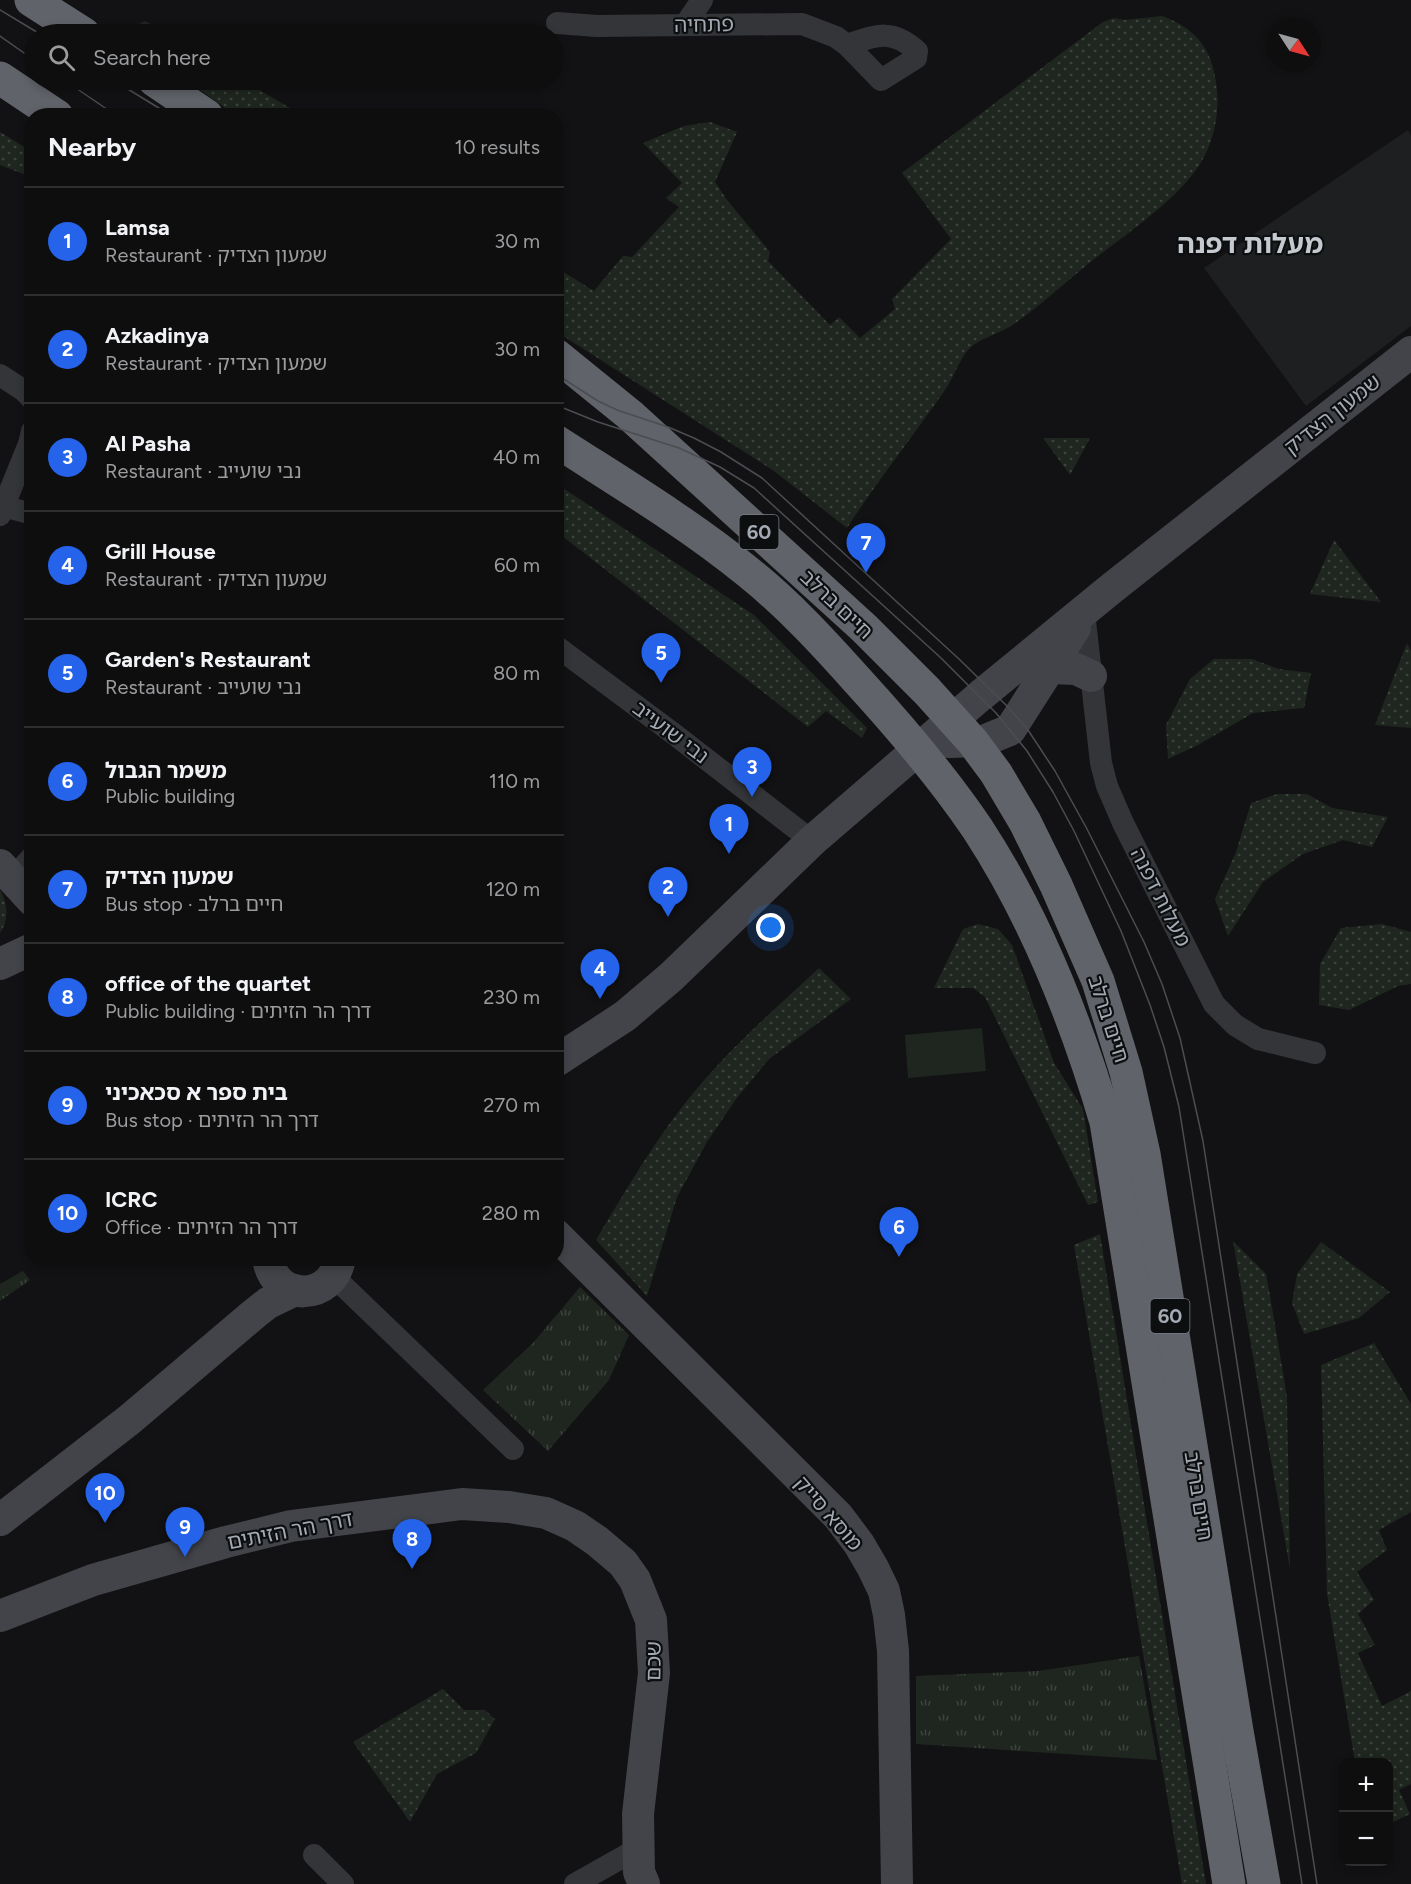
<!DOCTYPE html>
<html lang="en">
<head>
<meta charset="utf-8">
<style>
  :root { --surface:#0e0e0f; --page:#171718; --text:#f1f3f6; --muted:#9b9c9e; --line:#2e2e2f; --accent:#2563eb }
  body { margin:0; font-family:Figtree,"Noto Sans Hebrew",sans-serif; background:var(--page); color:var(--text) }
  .controls { position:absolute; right:18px; bottom:18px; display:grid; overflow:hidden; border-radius:12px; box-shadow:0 3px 9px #0003 }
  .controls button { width:54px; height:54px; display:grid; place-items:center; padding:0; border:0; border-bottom:2px solid var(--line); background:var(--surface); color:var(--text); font:30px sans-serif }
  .compass { position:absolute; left:1267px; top:18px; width:54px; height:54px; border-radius:50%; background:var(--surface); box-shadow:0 3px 9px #0003; rotate:126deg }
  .you { position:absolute; left:771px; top:928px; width:21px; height:21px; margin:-15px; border:4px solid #fff; border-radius:50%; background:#1a73e8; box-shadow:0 0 0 9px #1a73e833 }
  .badge { display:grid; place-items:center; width:39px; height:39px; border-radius:50%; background:var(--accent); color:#fff; font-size:20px; font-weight:700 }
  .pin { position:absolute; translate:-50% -50px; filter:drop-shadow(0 2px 3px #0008) }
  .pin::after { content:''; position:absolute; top:32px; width:21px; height:18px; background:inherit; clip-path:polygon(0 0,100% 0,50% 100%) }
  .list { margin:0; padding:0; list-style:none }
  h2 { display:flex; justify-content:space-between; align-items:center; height:78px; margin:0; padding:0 24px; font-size:26px }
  h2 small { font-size:20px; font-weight:400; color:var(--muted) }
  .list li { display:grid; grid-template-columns:39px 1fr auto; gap:18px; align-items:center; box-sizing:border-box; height:108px; padding:0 24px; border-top:2px solid var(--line) }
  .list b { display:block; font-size:22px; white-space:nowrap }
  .list p { margin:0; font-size:20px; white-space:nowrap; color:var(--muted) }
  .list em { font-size:20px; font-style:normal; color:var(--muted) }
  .icon { flex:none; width:33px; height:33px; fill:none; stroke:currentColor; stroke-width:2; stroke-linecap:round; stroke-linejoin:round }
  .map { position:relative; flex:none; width:1411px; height:1884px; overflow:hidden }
  .search { position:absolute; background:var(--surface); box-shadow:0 3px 9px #0003; left:24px; top:24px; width:540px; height:66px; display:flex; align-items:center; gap:15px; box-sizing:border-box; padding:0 21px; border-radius:33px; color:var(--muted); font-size:22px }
  .panel { position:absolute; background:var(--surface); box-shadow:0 3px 9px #0003; left:24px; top:108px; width:540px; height:1158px; border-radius:24px }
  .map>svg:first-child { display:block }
  .built { fill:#1e1f21 }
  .grass { fill:url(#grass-tufts) }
  .park { fill:url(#park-dots) }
  .garden { fill:#1f261f }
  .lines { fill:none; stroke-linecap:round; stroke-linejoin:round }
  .street { stroke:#343539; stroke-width:22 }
  .secondary { stroke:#424449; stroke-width:32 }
  .highway { stroke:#606369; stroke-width:33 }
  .tram { stroke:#4b4d52; stroke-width:1.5 }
  .labels { text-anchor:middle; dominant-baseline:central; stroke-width:4.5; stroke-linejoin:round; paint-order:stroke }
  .shield { fill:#0d0e0f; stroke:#777b82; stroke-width:1.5 }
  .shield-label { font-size:20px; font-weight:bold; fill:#a4aab4 }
  .street-label { font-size:21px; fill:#a4aab4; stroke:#0d0e0f }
  .district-label { font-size:27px; font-weight:bold; fill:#c5c9d0; stroke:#0d0e0f }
</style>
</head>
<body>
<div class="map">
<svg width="1411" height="1884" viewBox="0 0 1411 1884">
  <defs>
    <pattern id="grass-tufts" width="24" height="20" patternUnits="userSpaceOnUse" patternTransform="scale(1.5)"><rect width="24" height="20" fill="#1f261f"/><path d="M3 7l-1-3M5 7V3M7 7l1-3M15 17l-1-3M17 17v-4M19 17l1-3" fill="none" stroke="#3d433d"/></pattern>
    <pattern id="park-dots" width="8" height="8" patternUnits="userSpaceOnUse" patternTransform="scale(1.5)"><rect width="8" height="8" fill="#1f261f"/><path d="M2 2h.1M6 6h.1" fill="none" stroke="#3d433d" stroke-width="1.8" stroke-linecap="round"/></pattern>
  </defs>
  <rect width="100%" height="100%" fill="#121214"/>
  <polygon class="built" points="1408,130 1411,136 1411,326 1306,406 1204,268"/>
  <g class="grass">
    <polygon points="23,1271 30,1280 0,1301 0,1284"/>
    <polygon points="580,1287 629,1335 609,1380 548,1451 483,1390 533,1343"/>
    <polygon points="1139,1656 1157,1760 916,1744 916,1676 1038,1671"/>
  </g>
  <g class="park">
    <path d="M1162 16C1194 28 1211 46 1216 82 1220 107 1216 134 1204 157 1184 196 1123 236 1088 264 1063 284 1040 306 1014 324 1001 333 980 338 970 348 961 356 954 376 947 387 914 435 878 480 847 528L774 471 557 332V268L594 291 623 256 632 257 679 207 666 198 682 183 643 143 684 126 710 122 737 132 715 182 727 200 770 252 768 261 830 325 839 317 860 338 895 309 892 299 951 239 902 173 1103 22 1114 18 1124 20Z"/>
    <polygon points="145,21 168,34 126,34 122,32"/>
    <polygon points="186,80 242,80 302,115 235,115"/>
    <polygon points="0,132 31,151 31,177 0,165"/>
    <polygon points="1043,438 1090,438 1070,475"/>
    <polygon points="557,484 754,615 867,728 862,738 826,711 808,727 557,532"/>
    <polygon points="1334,540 1381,602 1310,594"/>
    <polygon points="1407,643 1411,651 1411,728 1375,725"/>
    <polygon points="1214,659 1252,659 1279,669 1311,673 1304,708 1253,713 1198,745 1168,759 1166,725 1190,679"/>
    <polygon points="1277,794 1307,794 1332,808 1388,817 1372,847 1343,840 1303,854 1263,882 1228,936 1215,899 1236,852 1251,803"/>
    <path d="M0 889C7 904 10 918 0 933Z"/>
    <polygon points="978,924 998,929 1012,945 1054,1063 1083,1109 1098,1202 1088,1205 985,997 973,988 934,988 963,929"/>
    <polygon points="1382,924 1411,932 1411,984 1398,986 1349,1010 1319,1005 1320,964 1341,928"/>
    <path d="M819 968 851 999 769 1059 736 1099 707 1142 677 1197 647 1296 596 1240C624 1193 652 1145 686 1102 725 1052 773 1011 819 968Z"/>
    <polygon points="1100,1234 1206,1884 1182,1884 1074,1245"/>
    <polygon points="1233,1241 1266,1274 1272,1307 1287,1397 1290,1569"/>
    <polygon points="1321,1242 1390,1292 1359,1318 1304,1334 1292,1303 1297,1274"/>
    <polygon points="1374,1343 1411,1404 1411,1512 1379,1530 1387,1550 1357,1572 1374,1600 1358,1614 1375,1645 1358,1653 1382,1706 1411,1691 1411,1784 1399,1790 1410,1814 1389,1824 1388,1762 1355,1762 1327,1594 1321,1365"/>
    <polygon points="443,1689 464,1710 485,1710 495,1719 476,1753 437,1774 410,1822 353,1742"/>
  </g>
  <polygon class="garden" points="982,1028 986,1071 908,1078 905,1035"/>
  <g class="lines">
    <g class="street">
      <path d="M557 23 597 26 802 24 836 37 847 45 881 80 916 58 917 51C892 28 876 35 847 45"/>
      <polyline points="685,25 702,0"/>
      <polyline points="0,375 23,390 32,399"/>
      <polyline points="3,506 32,514"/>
      <polyline points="0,515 29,444 32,431"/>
      <polyline points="1084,612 1101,763 1107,786 1123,823 1214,1004 1235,1025 1258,1039 1315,1053"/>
      <polyline points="556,646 674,734 812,841"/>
      <polyline points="13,878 32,857"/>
      <polyline points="333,1276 513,1449"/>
      <polyline points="314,1855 343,1884"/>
      <polyline points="575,1884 637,1849"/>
    </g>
    <g class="secondary">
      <polyline points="1050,668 1076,669 1091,676"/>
      <polyline points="949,742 983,741 1010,730 1075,628"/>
      <polyline points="0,865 32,900"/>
      <polyline points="0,964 32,949"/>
      <polyline points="556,1061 625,1016 671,977 812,841 980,696 1112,588 1411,352"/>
      <polyline points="556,1235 838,1516 859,1544 873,1568 884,1591 889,1615 893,1651 897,1884"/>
      <path d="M268 1258C274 1303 333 1302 340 1258"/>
      <polyline points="0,1520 129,1420 254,1314 268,1303 295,1290"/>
      <polyline points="0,1616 93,1580 226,1542 291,1526 462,1504 509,1507 546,1513 575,1526 597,1541 623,1563 635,1580 651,1620 654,1673 638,1814 639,1872 644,1884"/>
    </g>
    <g class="highway">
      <polyline points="31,0 84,34"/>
      <polyline points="0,78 57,116"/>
      <polyline points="154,80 207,116"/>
      <polyline points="556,355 630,415 864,628 927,691 973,742 996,773 1025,822 1056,885 1098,981 1126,1072 1144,1154 1237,1731 1264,1884"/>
      <path d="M556 441C621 483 688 523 748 572 788 604 823 642 857 680 900 727 941 775 977 828 1036 918 1076 1020 1106 1122L1229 1884"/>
    </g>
    <g class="tram">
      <polyline points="0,10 40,34"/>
      <polyline points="0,36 34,60"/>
      <polyline points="64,80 117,116"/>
      <polyline points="113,80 172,116"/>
      <polyline points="556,374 598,401 617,410 668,427 694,438 721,452 762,478 959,659 1005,704 1026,727 1055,771 1087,829 1144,942 1162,984 1180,1038 1203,1141 1317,1884"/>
      <polyline points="556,405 598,422 679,448 720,467 754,488 941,658 996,713 1027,751 1053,792 1074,831 1121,931 1150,1005 1164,1047 1179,1107 1302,1884"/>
    </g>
  </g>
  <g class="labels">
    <g class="shield">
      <rect x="739.5" y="515" width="39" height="34" rx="4.5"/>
      <rect x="1150.5" y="1299" width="39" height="34" rx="4.5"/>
    </g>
    <g class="shield-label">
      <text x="759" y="532">60</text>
      <text x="1170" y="1316">60</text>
    </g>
    <g class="street-label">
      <text transform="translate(704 24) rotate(-1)">פתחיה</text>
      <text transform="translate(1332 414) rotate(-38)">שמעון הצדיק</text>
      <text transform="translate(837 604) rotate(43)">חיים ברלב</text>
      <text transform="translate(671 732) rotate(37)">נבי שועייב</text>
      <text transform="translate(1161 897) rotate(63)">מעלות דפנה</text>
      <text transform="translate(1109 1019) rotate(72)">חיים ברלב</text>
      <text transform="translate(1199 1496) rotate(81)">חיים ברלב</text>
      <text transform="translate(829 1513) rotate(49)">מוסא סייק</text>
      <text transform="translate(290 1530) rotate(-11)">דרך הר הזיתים</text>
      <text transform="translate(653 1661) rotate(-89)">שכם</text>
    </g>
    <g class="district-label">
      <text x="1250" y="243">מעלות דפנה</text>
    </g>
  </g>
</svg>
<div class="controls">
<button>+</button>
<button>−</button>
</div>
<svg class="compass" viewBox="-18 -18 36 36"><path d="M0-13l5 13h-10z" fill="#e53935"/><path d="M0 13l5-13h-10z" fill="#9b9c9e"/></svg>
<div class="you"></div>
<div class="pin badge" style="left:729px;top:854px">1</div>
<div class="pin badge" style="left:668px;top:917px">2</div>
<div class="pin badge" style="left:752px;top:797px">3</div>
<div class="pin badge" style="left:600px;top:999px">4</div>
<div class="pin badge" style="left:661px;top:683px">5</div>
<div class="pin badge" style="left:899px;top:1257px">6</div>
<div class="pin badge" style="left:866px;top:573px">7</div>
<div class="pin badge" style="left:412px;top:1569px">8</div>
<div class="pin badge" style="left:185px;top:1557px">9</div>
<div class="pin badge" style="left:105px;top:1523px">10</div>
<div class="search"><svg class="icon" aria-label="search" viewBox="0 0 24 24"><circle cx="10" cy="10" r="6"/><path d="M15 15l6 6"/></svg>Search here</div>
<section class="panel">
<h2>Nearby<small>10 results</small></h2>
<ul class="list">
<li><span class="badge">1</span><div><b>Lamsa</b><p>Restaurant · שמעון הצדיק</p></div><em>30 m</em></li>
<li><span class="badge">2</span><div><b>Azkadinya</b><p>Restaurant · שמעון הצדיק</p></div><em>30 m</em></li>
<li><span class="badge">3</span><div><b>Al Pasha</b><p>Restaurant · נבי שועייב</p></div><em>40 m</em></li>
<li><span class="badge">4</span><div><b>Grill House</b><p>Restaurant · שמעון הצדיק</p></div><em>60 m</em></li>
<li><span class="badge">5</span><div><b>Garden's Restaurant</b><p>Restaurant · נבי שועייב</p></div><em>80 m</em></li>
<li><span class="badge">6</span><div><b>משמר הגבול</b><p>Public building</p></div><em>110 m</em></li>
<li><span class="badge">7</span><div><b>שמעון הצדיק</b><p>Bus stop · חיים ברלב</p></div><em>120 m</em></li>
<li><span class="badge">8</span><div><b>office of the quartet</b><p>Public building · דרך הר הזיתים</p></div><em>230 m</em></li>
<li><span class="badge">9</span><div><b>בית ספר א סכאכיני</b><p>Bus stop · דרך הר הזיתים</p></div><em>270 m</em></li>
<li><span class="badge">10</span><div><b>ICRC</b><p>Office · דרך הר הזיתים</p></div><em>280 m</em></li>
</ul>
</section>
</div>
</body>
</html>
